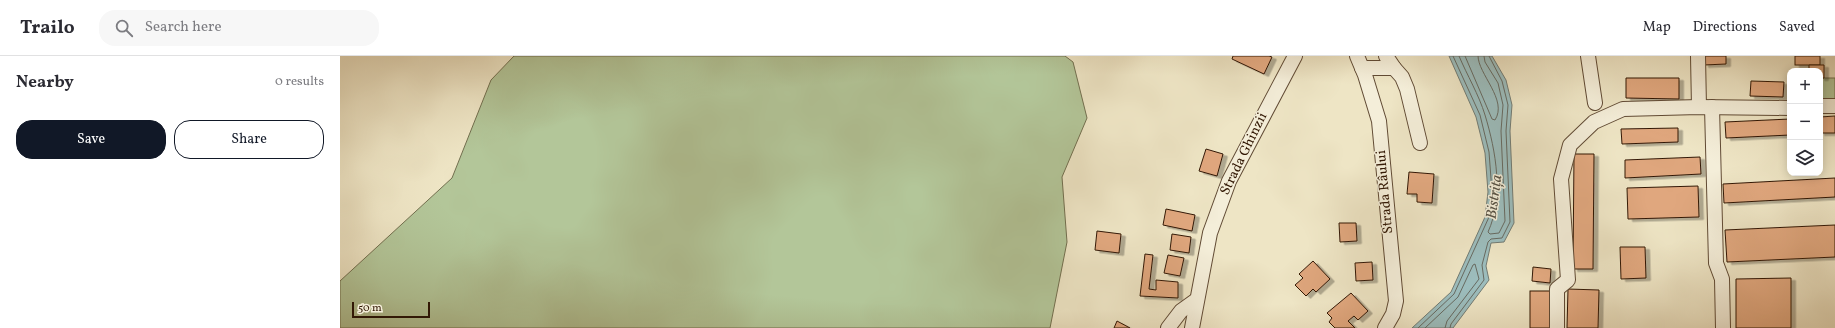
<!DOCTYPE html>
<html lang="en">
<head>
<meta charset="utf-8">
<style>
  :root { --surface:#fff; --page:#f7f7f7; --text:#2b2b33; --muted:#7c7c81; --line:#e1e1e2; --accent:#111827 }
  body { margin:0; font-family:Vollkorn,serif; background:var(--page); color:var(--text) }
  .controls { position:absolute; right:12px; top:12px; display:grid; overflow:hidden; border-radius:8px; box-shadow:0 2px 10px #0003 }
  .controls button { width:36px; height:36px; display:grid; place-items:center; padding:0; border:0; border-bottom:1px solid var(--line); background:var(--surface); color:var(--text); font:20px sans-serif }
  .scale { position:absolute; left:12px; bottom:10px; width:78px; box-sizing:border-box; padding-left:4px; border:2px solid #321805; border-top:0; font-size:11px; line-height:14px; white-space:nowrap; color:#321805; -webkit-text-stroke:3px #f4eed9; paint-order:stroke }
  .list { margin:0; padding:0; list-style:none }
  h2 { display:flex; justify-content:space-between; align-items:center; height:52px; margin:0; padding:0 16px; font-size:17px }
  h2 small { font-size:13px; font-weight:400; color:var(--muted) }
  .actions { display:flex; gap:8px; padding:12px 16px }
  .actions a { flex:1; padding:9px 0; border:1px solid var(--accent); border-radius:16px; text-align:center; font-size:14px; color:var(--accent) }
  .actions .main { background:var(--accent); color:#fff }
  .icon { flex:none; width:22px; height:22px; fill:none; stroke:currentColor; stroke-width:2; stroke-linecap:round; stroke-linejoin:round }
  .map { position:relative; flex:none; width:1495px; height:272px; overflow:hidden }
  header { display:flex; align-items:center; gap:24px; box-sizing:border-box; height:56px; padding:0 20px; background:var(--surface); border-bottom:1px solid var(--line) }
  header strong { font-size:19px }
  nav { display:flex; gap:22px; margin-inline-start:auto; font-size:14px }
  .search { width:280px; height:36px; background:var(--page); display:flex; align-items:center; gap:10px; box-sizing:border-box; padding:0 14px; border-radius:16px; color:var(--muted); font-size:15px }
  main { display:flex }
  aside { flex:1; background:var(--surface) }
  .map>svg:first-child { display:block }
  .green { fill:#b3c699; stroke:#726f4f }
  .water { fill:#9cbdbd; stroke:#727b73 }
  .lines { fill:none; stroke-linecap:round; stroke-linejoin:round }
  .shore { stroke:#676a61; stroke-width:1 }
  .building { fill:#e0a77e; stroke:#321805; filter:url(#shadow) }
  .minor-casing { stroke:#614b35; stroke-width:16 }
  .minor { stroke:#f4eed9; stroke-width:14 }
  .labels { text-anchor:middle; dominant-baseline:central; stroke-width:3; stroke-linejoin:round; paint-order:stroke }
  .street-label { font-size:14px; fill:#321805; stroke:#f4eed9 }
  .water-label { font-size:15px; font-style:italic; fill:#575245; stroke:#f4eed9 }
</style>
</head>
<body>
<header>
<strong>Trailo</strong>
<div class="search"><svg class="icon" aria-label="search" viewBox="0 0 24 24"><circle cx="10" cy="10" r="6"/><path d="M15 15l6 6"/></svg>Search here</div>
<nav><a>Map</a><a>Directions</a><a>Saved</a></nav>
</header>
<main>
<aside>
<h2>Nearby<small>0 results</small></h2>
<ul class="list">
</ul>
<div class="actions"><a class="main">Save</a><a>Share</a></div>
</aside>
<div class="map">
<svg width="1495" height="272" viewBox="0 0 1495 272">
  <defs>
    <filter id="shadow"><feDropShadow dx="4.5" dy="2.5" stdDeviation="0" flood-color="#0004"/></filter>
  </defs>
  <rect width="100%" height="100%" fill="#eee5c5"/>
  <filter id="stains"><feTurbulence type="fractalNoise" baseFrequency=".005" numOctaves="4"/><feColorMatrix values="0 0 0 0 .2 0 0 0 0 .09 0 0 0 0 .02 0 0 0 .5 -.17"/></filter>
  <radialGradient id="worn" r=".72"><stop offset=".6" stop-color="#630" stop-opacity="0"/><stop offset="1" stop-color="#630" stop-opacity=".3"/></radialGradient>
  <g class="green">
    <polygon points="174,0 725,0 733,6 747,62 722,121 727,186 710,272 0,272 0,225 112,122 151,24"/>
    <polygon points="1480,22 1495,22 1495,43 1490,46 1480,46"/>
  </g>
  <polygon class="water" points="1109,0 1152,0 1166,24 1172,49 1170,75 1174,167 1164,186 1151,187 1146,210 1149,224 1113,272 1072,272 1111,236 1145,161 1148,136 1145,97 1136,61"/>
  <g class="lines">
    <g class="shore">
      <path d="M1119 0C1127 19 1139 39 1145 59 1156 95 1164 141 1148 176L1150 178 1159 177 1165 165 1161 75 1163 49 1158 27 1145 6 1144 0"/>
      <path d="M1125 0 1152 63 1155 64C1168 44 1138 18 1138 0"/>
      <polyline points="1078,272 1114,238 1149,161 1152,136 1149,96 1140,59 1113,0"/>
      <polyline points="1085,272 1118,241 1133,209 1135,208 1139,223 1107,265 1105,272"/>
      <polyline points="1110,272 1111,268 1144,224 1142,209 1148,186 1151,183 1162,182 1170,166 1166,75 1168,49 1162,25 1149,0"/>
    </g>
  </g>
  <g class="building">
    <polygon points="893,0 929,0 932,1 924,18 892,3"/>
    <polygon points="1364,0 1386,0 1386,8 1364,9"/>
    <rect x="1455" y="0" width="25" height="9"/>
    <polygon points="1469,9 1484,9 1484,22 1480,22 1480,15 1469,15"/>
    <polygon points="1286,22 1339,22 1339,43 1286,42"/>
    <polygon points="1411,25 1444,26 1443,41 1410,40"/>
    <polygon points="1495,60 1495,77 1480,77 1480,61"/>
    <polygon points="1450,63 1450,79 1386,82 1385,66"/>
    <polygon points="1338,72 1338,86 1282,88 1281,73"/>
    <polygon points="866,93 883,98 877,120 859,115"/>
    <polygon points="1234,98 1254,98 1253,213 1233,213"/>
    <polygon points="1360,101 1361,118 1285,122 1285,104"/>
    <polygon points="1069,116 1094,118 1092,147 1077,146 1077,138 1067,138"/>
    <polygon points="1495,122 1495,141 1384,147 1383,128"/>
    <polygon points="1358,130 1359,161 1288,163 1287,132"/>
    <polygon points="826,153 855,159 852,175 823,169"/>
    <polygon points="999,167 1016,167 1017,185 1000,186"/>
    <polygon points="1495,169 1495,201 1387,206 1385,174"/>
    <polygon points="757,175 781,178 779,197 755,194"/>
    <polygon points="832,178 851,181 849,197 830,194"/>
    <polygon points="1280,191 1305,191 1306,222 1281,223"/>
    <polygon points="805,198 813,199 809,233 816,234 816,224 838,226 838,242 800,240"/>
    <polygon points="828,199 844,202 840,220 824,217"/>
    <polygon points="973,205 990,223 976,236 973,233 966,240 955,229 963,222 959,218"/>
    <polygon points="1032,206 1033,224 1016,225 1015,207"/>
    <polygon points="1193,211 1211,213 1210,227 1192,225"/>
    <polygon points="1451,222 1451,272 1396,272 1396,223"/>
    <polygon points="1228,233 1259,234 1258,272 1227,272"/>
    <rect x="1190" y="235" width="24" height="37"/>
    <polygon points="1011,237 1028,255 1018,264 1014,260 1008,265 1015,272 995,272 989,266 992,262 987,257"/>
    <polygon points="777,265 790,272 774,272"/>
  </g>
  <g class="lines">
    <defs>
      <g id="minor">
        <polyline points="1017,0 1025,19 1039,65 1056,245 1053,258 1045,272"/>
        <polyline points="1046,0 1054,12"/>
        <polyline points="1248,0 1255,47"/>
        <polyline points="1358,0 1359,51"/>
        <polyline points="1022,12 1054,12 1062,21 1067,33 1080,87"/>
        <polyline points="1480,50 1495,50"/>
        <polyline points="1372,51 1376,207 1382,223 1383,272"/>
        <polyline points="828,272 841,255 855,245"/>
        <polyline points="852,272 870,177 889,125 955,0"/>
        <polyline points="1217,272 1217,233 1228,224 1221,123 1230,89 1254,66 1283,53 1359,51 1450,52"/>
      </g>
    </defs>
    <use href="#minor" class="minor-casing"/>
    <use href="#minor" class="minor"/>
  </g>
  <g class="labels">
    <g class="street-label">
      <text transform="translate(904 98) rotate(-64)">Strada Ghinzii</text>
      <text transform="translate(1045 136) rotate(-95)">Strada Râului</text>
    </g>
    <g class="water-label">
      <text transform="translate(1155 141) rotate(-82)">Bistrița</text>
    </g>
  </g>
  <rect width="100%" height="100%" filter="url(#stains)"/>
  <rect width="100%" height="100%" fill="url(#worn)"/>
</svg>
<div class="controls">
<button>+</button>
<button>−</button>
<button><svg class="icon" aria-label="layers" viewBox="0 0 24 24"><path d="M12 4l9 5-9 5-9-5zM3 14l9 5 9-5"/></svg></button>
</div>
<div class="scale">50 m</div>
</div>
</main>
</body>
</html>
